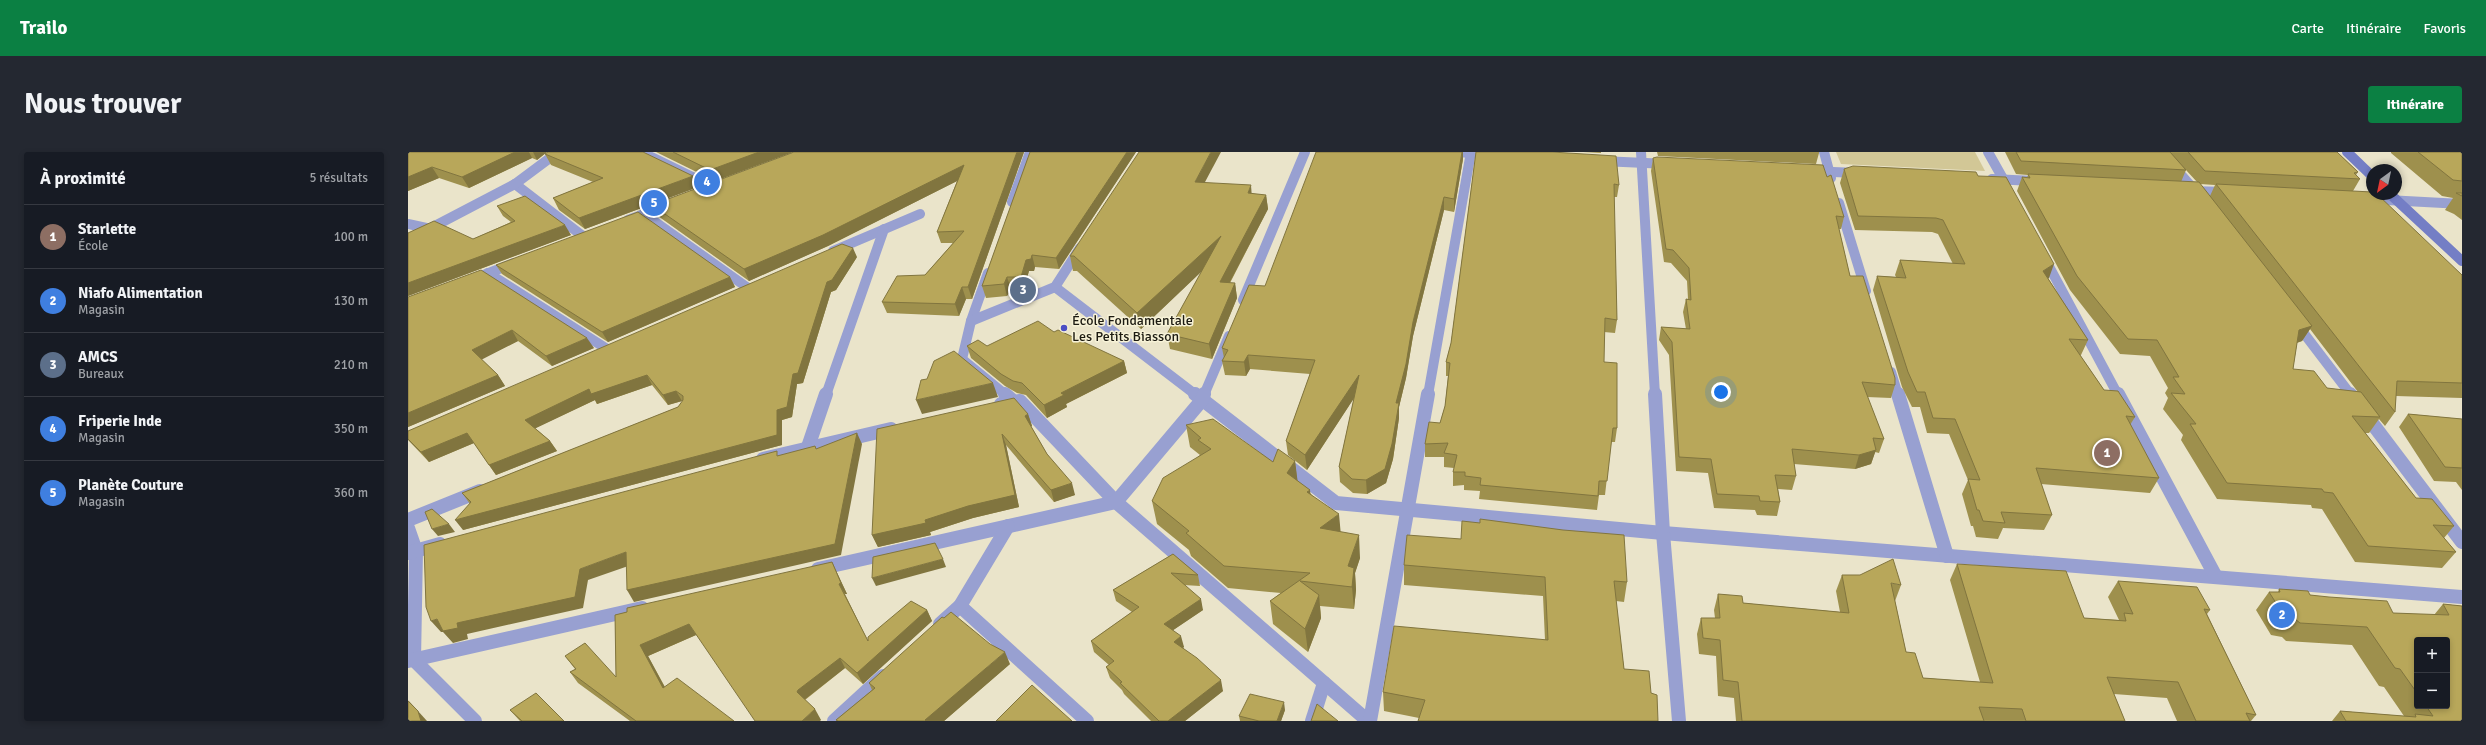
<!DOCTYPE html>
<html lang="fr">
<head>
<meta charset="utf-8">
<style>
  :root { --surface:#171b24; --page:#242831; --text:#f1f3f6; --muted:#9ea1a6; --line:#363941; --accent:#0b8043 }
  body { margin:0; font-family:Signika,sans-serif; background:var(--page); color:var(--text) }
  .controls { position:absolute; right:12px; bottom:12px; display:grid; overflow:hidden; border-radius:4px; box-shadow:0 2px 6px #0003 }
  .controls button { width:36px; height:36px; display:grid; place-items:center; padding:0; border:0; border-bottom:1px solid var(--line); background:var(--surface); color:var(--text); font:20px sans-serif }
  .compass { position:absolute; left:1958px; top:12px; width:36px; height:36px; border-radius:50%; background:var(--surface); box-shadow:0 2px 6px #0003; rotate:213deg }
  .you { position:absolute; left:1313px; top:240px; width:14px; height:14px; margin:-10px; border:3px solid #fff; border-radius:50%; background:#1a73e8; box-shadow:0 0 0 6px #1a73e833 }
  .badge { display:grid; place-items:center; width:26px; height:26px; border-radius:50%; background:var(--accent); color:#fff; font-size:13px; font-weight:700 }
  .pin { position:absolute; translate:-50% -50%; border:2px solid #fff; box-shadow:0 1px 4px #0006 }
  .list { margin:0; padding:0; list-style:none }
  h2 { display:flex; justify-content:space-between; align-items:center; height:52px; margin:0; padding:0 16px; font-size:17px }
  h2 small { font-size:13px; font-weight:400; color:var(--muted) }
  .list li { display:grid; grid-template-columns:26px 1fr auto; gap:12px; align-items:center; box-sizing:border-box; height:64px; padding:0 16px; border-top:1px solid var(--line) }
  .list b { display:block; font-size:15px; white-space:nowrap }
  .list p { margin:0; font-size:13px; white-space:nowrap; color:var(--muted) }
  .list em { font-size:13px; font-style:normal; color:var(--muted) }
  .map { position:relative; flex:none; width:2054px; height:569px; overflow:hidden; border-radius:4px }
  header { display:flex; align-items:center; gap:24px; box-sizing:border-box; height:56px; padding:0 20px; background:var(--accent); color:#fff }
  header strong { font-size:19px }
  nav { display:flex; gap:22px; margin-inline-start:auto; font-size:14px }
  .intro { display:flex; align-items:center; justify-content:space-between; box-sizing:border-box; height:96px; padding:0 24px }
  h1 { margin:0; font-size:28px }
  .button { padding:10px 18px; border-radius:4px; background:var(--accent); color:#fff; font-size:14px; font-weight:700 }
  main { display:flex; gap:24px; padding:0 24px }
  aside { flex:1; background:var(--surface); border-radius:4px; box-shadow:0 2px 6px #0003 }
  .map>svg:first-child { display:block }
  .green { fill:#d2c796 }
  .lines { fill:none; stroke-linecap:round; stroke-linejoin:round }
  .street-far1 { stroke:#98a0d1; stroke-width:10 }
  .street { stroke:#98a0d1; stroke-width:14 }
  .secondary { stroke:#747ec5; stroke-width:10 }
  .wall { fill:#9e904d; fill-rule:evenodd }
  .shaded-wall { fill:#81753f }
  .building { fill:#b8a75a; stroke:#81753f }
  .poi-dot { fill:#4c4ec4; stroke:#f7f2d7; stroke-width:1.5 }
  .labels { text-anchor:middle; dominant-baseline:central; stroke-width:3; stroke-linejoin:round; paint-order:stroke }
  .poi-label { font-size:14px; fill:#1c1a11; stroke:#f7f2d7; text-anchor:start }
</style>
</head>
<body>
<header>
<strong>Trailo</strong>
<nav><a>Carte</a><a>Itinéraire</a><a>Favoris</a></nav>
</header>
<div class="intro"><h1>Nous trouver</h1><a class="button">Itinéraire</a></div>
<main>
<aside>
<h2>À proximité<small>5 résultats</small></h2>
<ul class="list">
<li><span class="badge" style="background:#8d6e63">1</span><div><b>Starlette</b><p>École</p></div><em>100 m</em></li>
<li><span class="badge" style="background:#3f7fe0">2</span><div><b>Niafo Alimentation</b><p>Magasin</p></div><em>130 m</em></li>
<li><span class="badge" style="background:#5c6f8a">3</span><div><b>AMCS</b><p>Bureaux</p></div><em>210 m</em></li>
<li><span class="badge" style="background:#3f7fe0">4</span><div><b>Friperie Inde</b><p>Magasin</p></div><em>350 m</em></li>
<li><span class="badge" style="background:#3f7fe0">5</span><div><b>Planète Couture</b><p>Magasin</p></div><em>360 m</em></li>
</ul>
</aside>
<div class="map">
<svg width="2054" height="569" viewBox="0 0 2054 569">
  <rect width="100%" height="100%" fill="#eae4ca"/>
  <polygon class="green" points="1428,0 1567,0 1577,19 1433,12"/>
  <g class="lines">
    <g class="street-far1">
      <polyline points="233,0 307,36"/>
      <polyline points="1046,0 1084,2"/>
      <polyline points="1233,0 1247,243"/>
      <polyline points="1416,0 1423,26"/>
      <polyline points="1580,0 1598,32"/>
      <polyline points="1753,0 1790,42"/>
      <polyline points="1193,9 1260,12"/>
      <polyline points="1400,19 1450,21"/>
      <polyline points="1584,27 1628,29"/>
      <polyline points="107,32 176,85"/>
      <polyline points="1782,39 1819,40"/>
      <polyline points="1960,47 2054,52"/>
      <polyline points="604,50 622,0"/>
      <polyline points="1431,51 1458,139"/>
      <polyline points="236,62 340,136"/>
      <polyline points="220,68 261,53"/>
      <polyline points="0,72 23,77"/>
      <polyline points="0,88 107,32 150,0"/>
      <polyline points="425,99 512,62"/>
      <polyline points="1636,105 1710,243"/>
      <polyline points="80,121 199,197"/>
      <polyline points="580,121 563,169 554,207 598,243"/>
      <polyline points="63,128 106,111"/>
      <polyline points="647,135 788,243"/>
      <polyline points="835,148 897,0"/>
      <polyline points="563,169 647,135 672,96"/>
      <polyline points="1888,171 1943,243"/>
      <polyline points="1483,220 1490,243"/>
      <polyline points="418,243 476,77"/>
      <polyline points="796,243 821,184"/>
      <polyline points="1020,243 1063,0"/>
    </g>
    <g class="street">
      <polyline points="597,242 605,249"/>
      <polyline points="787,242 928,351 1255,381 2054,445"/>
      <polyline points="1247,242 1255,381 1271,569"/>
      <polyline points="1490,242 1539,404"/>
      <polyline points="1710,242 1808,425"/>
      <polyline points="1942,242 2054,390"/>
      <polyline points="593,252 612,249 708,350 960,569"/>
      <polyline points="400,295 418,242"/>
      <polyline points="355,307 483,277"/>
      <polyline points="0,368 72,339"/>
      <polyline points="0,376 8,399 6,508 67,569"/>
      <polyline points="0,401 32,392"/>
      <polyline points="410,417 708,350 794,248 796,242"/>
      <polyline points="552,454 679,569"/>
      <polyline points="532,472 552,454 600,374"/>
      <polyline points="0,509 234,456"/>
      <polyline points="426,569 475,524"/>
      <polyline points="904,569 916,531"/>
      <polyline points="962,569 1020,242"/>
    </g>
    <g class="secondary">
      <polyline points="1939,0 1964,24"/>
      <polyline points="1982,42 2054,109"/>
    </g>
  </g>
  <g class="wall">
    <polygon points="0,0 139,0 129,8 124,6 61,36 31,26 0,39"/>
    <polygon points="248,0 385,0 307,29"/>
    <polygon points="616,0 564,147 558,147 551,164 479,161 474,150 517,123 545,91 533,91 529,80 549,29 420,94 341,129 250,64 244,53"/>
    <polygon points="622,0 728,0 651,117 627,115 626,119 621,119 616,136 603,137 599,144 578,146 574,134"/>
    <polygon points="1068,0 1211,33 1209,45 1206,45 1209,168 1207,181 1196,180 1196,210 1209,276 1207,290 1203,290 1197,343 1191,343 1189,358 1071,347 1072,339 1056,338 1056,333 1045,334 1045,320 1046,316 1036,315 1036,305 1017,305 1017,292 1032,271 1037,254 1040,224 1038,224 1038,210 1043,191"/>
    <polygon points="1175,0 1193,0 1193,1"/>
    <polygon points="1249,0 1411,0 1411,1 1408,12 1250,4"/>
    <path d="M1597 0H1929L1950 20 1948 23 1952 27 1945 39 2054 123V246L1988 244 1987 260 1977 274 1971 267 1961 281H1957L2008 346 2046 374 2036 386 2048 400 2034 416 1947 410 1914 357 1904 356 1903 353 1809 347 1773 288 1775 283 1755 257 1760 246 1757 241 1760 236 1742 204 1712 202 1662 138 1609 39 1614 25 1619 26 1620 23 1608 22ZM1778 18 1789 30H1773ZM1792 32 1807 33 1802 44ZM1902 177 1950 240 1919 236 1885 217 1889 191 1894 189Z"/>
    <polygon points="1983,0 2054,0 2054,68 2046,62 2037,58 2045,46 2034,44 1983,1"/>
    <polygon points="137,2 290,35 177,77 151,58 145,46 185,30 143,13"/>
    <polygon points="1245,6 1419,25 1436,65 1433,77 1431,77 1442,124 1487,233 1483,246 1459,245 1476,287 1471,301 1467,300 1463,312 1447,317 1386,312 1388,324 1384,338 1370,337 1372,350 1369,364 1349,363 1347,358 1306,356 1300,321 1268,319 1261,203 1251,188 1253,175 1278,177 1275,160 1278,147 1280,147 1279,129 1263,111 1256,110 1243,19"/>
    <polygon points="1055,7 1046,60 1036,58 1005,184 998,226 991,255 991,266 985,307 978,331 959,342 945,341 932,330 931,315 946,246 899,318 880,303 878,289 902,222 842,217 838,224 817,223 814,209 816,206 814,196 857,134"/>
    <polygon points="1436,17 1570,24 1641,126 1640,126 1680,188 1673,203 1672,203 1696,238 1727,265 1722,273 1751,326 1742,341 1633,332 1644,363 1636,378 1595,376 1590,387 1568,385 1565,374 1563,374 1554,342 1560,328 1541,282 1519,281 1512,255 1504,255 1494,235 1465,138 1469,124 1488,125 1487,123 1492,108 1545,112 1530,82 1524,80 1447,78 1432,31"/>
    <polygon points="796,31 844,42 858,43 860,57 822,131 827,131 829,146 804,207 762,197 759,182 794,119 733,177 669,119 665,119 662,104"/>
    <polygon points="89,54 163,83 0,144 0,81 65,87 103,70 95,64"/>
    <polygon points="449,105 428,138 423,140 395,231 389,232 384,265 374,268 374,293 55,378 62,352 54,341 270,255 275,249 274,249 260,253 244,233 189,252 187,248 127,276 142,289 149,299 88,323 66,291 21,310 0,288 0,279"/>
    <polygon points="88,113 322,125 327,135 200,190 94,122"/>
    <polygon points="0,145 186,196 144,214 110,189 73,207 90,223 97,234 0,275"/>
    <polygon points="646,180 716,209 719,221 658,252 659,255 639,266 618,243 609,241 597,234 563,206 559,194 579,194"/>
    <polygon points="620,262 624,274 623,274 639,302 667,343 646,350 598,293 611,355 565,366 522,380 523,383 470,395 464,383"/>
    <polygon points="2000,262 2054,267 2054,338 2048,330 2026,329 1991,275"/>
    <polygon points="778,273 865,310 887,309 889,328 903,342 952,406 947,421 948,438 946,457 912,454 913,466 900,500 865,472 862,449 873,441 820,436 783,404 781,398 749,372 744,349 792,303 782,295"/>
    <polygon points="1072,367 1219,430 1216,450 1208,449 1216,517 1243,541 1011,566 976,559 975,540 1137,488 1135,444 996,433 996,413 1053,387 1072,371"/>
    <polygon points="765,402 790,423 792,434 776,433 795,458 765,478 776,495 775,496 815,539 777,569 743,569 716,542 714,538 702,526 698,515 701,513 686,500 683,489 724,460 708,449 705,438"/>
    <polygon points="424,410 439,442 437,442 460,489 519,458 524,469 455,532 437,516 397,548 413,568 288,483 240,504 257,535 326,569 222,569 170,531 162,520 167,517 157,504 208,525 207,463"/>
    <polygon points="1549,412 1676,466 1711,468 1700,445 1710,429 1802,458 1799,462 1848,563 1843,569 1769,569 1759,546 1706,542 1717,569 1328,569 1326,546 1310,544 1308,504 1291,502 1289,482 1293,466 1307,466 1306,458 1310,442 1335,451 1432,460 1428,439 1434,423 1493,433 1487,449 1498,500 1515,526 1572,530 1542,428"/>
    <path d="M1871 437 1902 443 1985 461 2026 463 2035 452 2054 454V569H1924L1932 559 1996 564 1976 535 1971 534 1944 493 1878 489 1874 485 1863 483 1848 458 1861 440H1870ZM2009 488 2039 554H2009Z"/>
    <polygon points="602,512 536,569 429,569 428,568 464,538 461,531"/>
    <polygon points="102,558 156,569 112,569"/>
    <polygon points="877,558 873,569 832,569 831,564"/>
  </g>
  <g class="shaded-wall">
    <polygon points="107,0 121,0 124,6 61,36 54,25"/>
    <polygon points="125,0 139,0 129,8"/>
    <polygon points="351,0 385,0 307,29 302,18"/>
    <polygon points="609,0 616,0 564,147 560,135"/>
    <polygon points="719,0 728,0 651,117 648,106"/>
    <polygon points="803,0 813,0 789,45 787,30"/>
    <polygon points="1054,0 1055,0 1055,7 1046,60 1046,47"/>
    <polygon points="556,13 559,24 420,94 341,129 336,117"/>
    <polygon points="24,15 31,26 0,39 0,25"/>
    <polygon points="285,24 290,35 177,77 171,66"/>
    <polygon points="843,33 844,47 840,41"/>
    <polygon points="858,43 860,57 814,145 812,130"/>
    <polygon points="1036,45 1036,58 1005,184 998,226 991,255 991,266 985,307 978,331 959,342 958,328 1005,170"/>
    <polygon points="157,73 163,83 0,144 0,131"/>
    <polygon points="813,84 815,99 733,177 729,161"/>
    <polygon points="445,96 449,105 428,138 423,140 395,231 389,232 384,265 374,268 374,293 55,378 47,368 369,258 419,130"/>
    <polygon points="624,103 627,115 626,119 621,119 616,136 613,125 618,108"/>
    <polygon points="1646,112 1641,126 1630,134 1635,119"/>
    <polygon points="322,125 327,135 200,190 194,180"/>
    <polygon points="599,125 603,137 599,144 596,132"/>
    <polygon points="827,131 829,146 804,207 801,192"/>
    <polygon points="554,135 558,147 551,164 547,152"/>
    <polygon points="1904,174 1894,189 1881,193 1891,178"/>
    <polygon points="104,178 110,189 71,209 64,198"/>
    <polygon points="179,186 186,196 144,214 138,204"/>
    <polygon points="840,203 842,217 838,224 836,210"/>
    <polygon points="716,209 719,221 658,252 659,255 639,266 636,253 653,241"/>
    <polygon points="90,223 97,234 0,275 0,261"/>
    <polygon points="239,223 244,233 189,252 187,248 124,278 117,268 181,237"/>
    <polygon points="951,223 952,237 899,318 897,303"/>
    <polygon points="585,231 590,245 514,262 508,248"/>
    <polygon points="268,239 274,249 260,253 255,243"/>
    <polygon points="620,262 624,274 621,276 617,264"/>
    <polygon points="59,281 66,291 21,310 13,300"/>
    <polygon points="449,281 454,292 433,403 226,450 219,438"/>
    <polygon points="594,282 598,293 611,355 565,366 522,380 523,383 470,395 464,383 517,368"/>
    <polygon points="142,289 149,299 88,323 81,313"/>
    <polygon points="1468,298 1463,312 1447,317 1451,303"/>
    <polygon points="887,309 890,332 879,321"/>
    <polygon points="664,331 667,343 646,350 643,338"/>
    <polygon points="902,338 905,361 899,340"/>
    <polygon points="931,362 933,384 912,376"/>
    <polygon points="41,372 47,380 30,384 24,377"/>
    <polygon points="951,383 952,406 947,421 948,438 946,457 944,435 940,414"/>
    <polygon points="218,400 226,412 180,428 175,456 59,482 60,487 45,491 35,480 33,480 23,469 29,467 49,471 172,417"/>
    <polygon points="535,407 538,415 468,434 464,426"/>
    <polygon points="424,410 429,421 439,442 437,442 431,432"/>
    <polygon points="911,443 913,466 900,500 897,477"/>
    <polygon points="793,447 795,458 758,483 756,472"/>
    <polygon points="519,458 524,469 455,532 449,521"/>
    <polygon points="281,472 288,483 240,504 263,547 255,536 232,493"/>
    <polygon points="773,484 776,495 768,501 766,490"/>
    <polygon points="597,500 602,512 536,569 518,569 517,568"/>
    <polygon points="432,506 437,516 396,548 389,540 390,538"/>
    <polygon points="813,528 815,539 777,569 760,569"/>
    <polygon points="0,548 19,569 13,569"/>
    <polygon points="876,550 877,558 873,569 869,569"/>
    <polygon points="407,557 413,568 412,569 394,569"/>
  </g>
  <g class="building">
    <polygon points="0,0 107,0 54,25 24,15 0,25"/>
    <polygon points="140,0 235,0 285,24 171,66 145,46 195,26 137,2"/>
    <polygon points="265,0 351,0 302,18"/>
    <polygon points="386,0 609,0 560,135 554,135 547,152 474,150 489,124 517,123 556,79 529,80 556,13 415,83 336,117 244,53"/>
    <polygon points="622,0 719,0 648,106 624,103 623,107 618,108 613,125 599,125 596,132 574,134"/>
    <polygon points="731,0 803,0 787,30 843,33 840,41 858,43 812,130 827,131 801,192 759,182 813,84 729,161 666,104 662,104"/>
    <polygon points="908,0 1054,0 1046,47 1036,45 1005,170 998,212 988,251 991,251 984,292 977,317 958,328 944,327 931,315 951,223 897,303 878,289 907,208 840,203 836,210 814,209 820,198 814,196 841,133 857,134"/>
    <polygon points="1068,0 1144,0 1208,4 1211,33 1206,32 1209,168 1197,166 1196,210 1209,211 1209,276 1205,276 1199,329 1191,329 1190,344 1072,333 1073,326 1057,324 1057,320 1045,320 1049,303 1036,301 1040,291 1017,292 1021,270 1032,271 1037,254 1042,211 1038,210 1043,191"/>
    <polygon points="1608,0 1762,0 1778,18 1613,9"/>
    <polygon points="1780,0 1929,0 1950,20 1946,21 1952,27 1797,19"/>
    <polygon points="2010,0 2054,0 2054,29 2045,28"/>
    <polygon points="1249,5 1415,13 1419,25 1423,23 1436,65 1428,64 1442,124 1455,124 1487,226 1487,233 1454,230 1476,287 1465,286 1468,298 1451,303 1384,297 1388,324 1367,323 1372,350 1352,349 1351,344 1309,342 1303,307 1271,305 1264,190 1253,175 1282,177 1278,147 1283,148 1281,116 1265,98 1258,97 1245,6"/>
    <polygon points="1445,14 1568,20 1570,24 1598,25 1646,112 1635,119 1680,188 1661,187 1696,238 1710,239 1727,265 1718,264 1751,326 1628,316 1644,363 1593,360 1597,371 1575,369 1571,358 1569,358 1560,327 1572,328 1547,267 1525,266 1517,240 1509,240 1500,220 1469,124 1498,126 1492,108 1557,112 1535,68 1528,66 1450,64 1436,17"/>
    <polygon points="1620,22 1791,30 1904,174 1891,178 1885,217 1906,219 1919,236 1953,240 1972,265 1944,264 2008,346 2024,347 2046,374 2025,373 2048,400 1960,394 1925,341 1916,340 1914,337 1819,331 1782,272 1788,272 1763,241 1777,242 1765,225 1771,225 1749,188 1720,187 1669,124 1614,25 1622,26"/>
    <polygon points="1808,32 1964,40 1964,42 1969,42 2054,123 2054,231 1989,229 1987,260"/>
    <polygon points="2048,41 2054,41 2054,44"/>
    <polygon points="117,44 157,73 0,131 0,81 26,69 65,87 107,69 89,54"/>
    <polygon points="230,60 322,125 194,180 88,113"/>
    <polygon points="434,92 445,96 424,128 419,130 390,221 385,222 379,255 369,258 369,283 47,368 63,350 54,341 270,255 275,248 275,244 268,239 255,243 239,223 183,242 181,237 117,268 142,289 81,313 59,281 13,300 0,287 0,279"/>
    <polygon points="73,118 179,186 138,204 104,178 64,198 90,223 0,261 0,145"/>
    <polygon points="630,169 646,180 650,178 716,209 653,241 656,243 636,253 614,231 605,229 593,222 559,194 570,188 579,194"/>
    <polygon points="546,199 585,231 508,248 513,228 519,227 526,209"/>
    <polygon points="606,246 620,262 617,264 639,302 664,331 643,338 594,282 607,343 560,354 517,368 518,371 464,383 469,277"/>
    <polygon points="2000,262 2054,267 2054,316 2037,315"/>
    <polygon points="805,267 865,310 870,297 887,309 879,321 902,338 899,340 931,362 912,376 951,383 940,414 946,416 944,435 892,429 911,443 897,477 862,449 902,421 816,414 778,381 781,379 744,349 755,326 803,297 790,288 793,286 778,273"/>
    <polygon points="449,281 427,392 219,438 218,400 172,417 167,445 49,471 50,476 35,479 29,467 23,469 18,455 16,393 369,299 369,304 407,294 408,297"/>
    <polygon points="24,357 41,372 24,377 17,360"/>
    <polygon points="1072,367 1155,378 1216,383 1219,430 1206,429 1216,517 1241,519 1243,541 1249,543 1250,569 1010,569 1017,548 975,540 986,474 1140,488 1137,425 996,413 999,383 1053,387 1054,369 1072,371"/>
    <polygon points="527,391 535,407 464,426 465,405"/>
    <polygon points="765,402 790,423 763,421 793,447 756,472 773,484 766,490 789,506 813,528 760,569 751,569 712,531 714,530 698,515 706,509 683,489 731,455 705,438"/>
    <polygon points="1485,407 1493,433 1483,431 1498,500 1507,501 1515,526 1585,531 1549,412 1658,419 1676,466 1718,469 1716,461 1725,462 1710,429 1789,435 1802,458 1796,457 1848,563 1838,561 1842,569 1788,569 1770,530 1699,525 1717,569 1618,569 1614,557 1571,555 1576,569 1334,569 1330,530 1315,528 1312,488 1295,486 1293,466 1312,466 1310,442 1334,444 1335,451 1441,461 1434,423 1452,423"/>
    <polygon points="424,410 433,431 431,432 460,489 460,485 503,449 519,458 449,521 432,506 390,538 389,540 407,557 394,569 347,569 281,472 232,493 255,536 269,526 326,569 228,569 162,520 168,517 157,504 177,491 208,525 207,463 219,460 219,456"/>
    <polygon points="1871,437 1900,439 1902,443 1921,445 1979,449 1985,461 2041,463 2035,452 2054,454 2054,569 1938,569 1932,559 2008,565 2007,562 2025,564 2018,554 2039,554 2039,488 2009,488 2009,541 1992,517 1987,516 1959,475 1892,471 1887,467 1877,465 1861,440 1872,440"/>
    <polygon points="543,460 582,492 597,500 517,568 518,569 430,569 428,568 467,536 461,531 534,465 536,466"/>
    <polygon points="624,533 664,569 588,569"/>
    <polygon points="128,541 156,569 114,569 102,558"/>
    <polygon points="842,542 876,550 869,569 851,569 831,564"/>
    <polygon points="0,549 10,559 13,569 0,569"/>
    <polygon points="909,552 930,569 903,569"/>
  </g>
  <circle class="poi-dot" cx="656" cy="176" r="4"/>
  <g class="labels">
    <g class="poi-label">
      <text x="664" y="168">École Fondamentale<tspan x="664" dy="16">Les Petits Biasson</tspan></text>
    </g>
  </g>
</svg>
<div class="controls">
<button>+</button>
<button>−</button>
</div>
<svg class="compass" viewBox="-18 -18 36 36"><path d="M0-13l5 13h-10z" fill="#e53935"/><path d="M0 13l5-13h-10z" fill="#9ea1a6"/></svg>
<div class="you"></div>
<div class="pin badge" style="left:1699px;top:301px;background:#8d6e63">1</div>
<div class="pin badge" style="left:1874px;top:463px;background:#3f7fe0">2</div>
<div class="pin badge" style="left:615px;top:138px;background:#5c6f8a">3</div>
<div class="pin badge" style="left:299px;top:30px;background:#3f7fe0">4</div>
<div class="pin badge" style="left:246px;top:51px;background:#3f7fe0">5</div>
</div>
</main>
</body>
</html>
